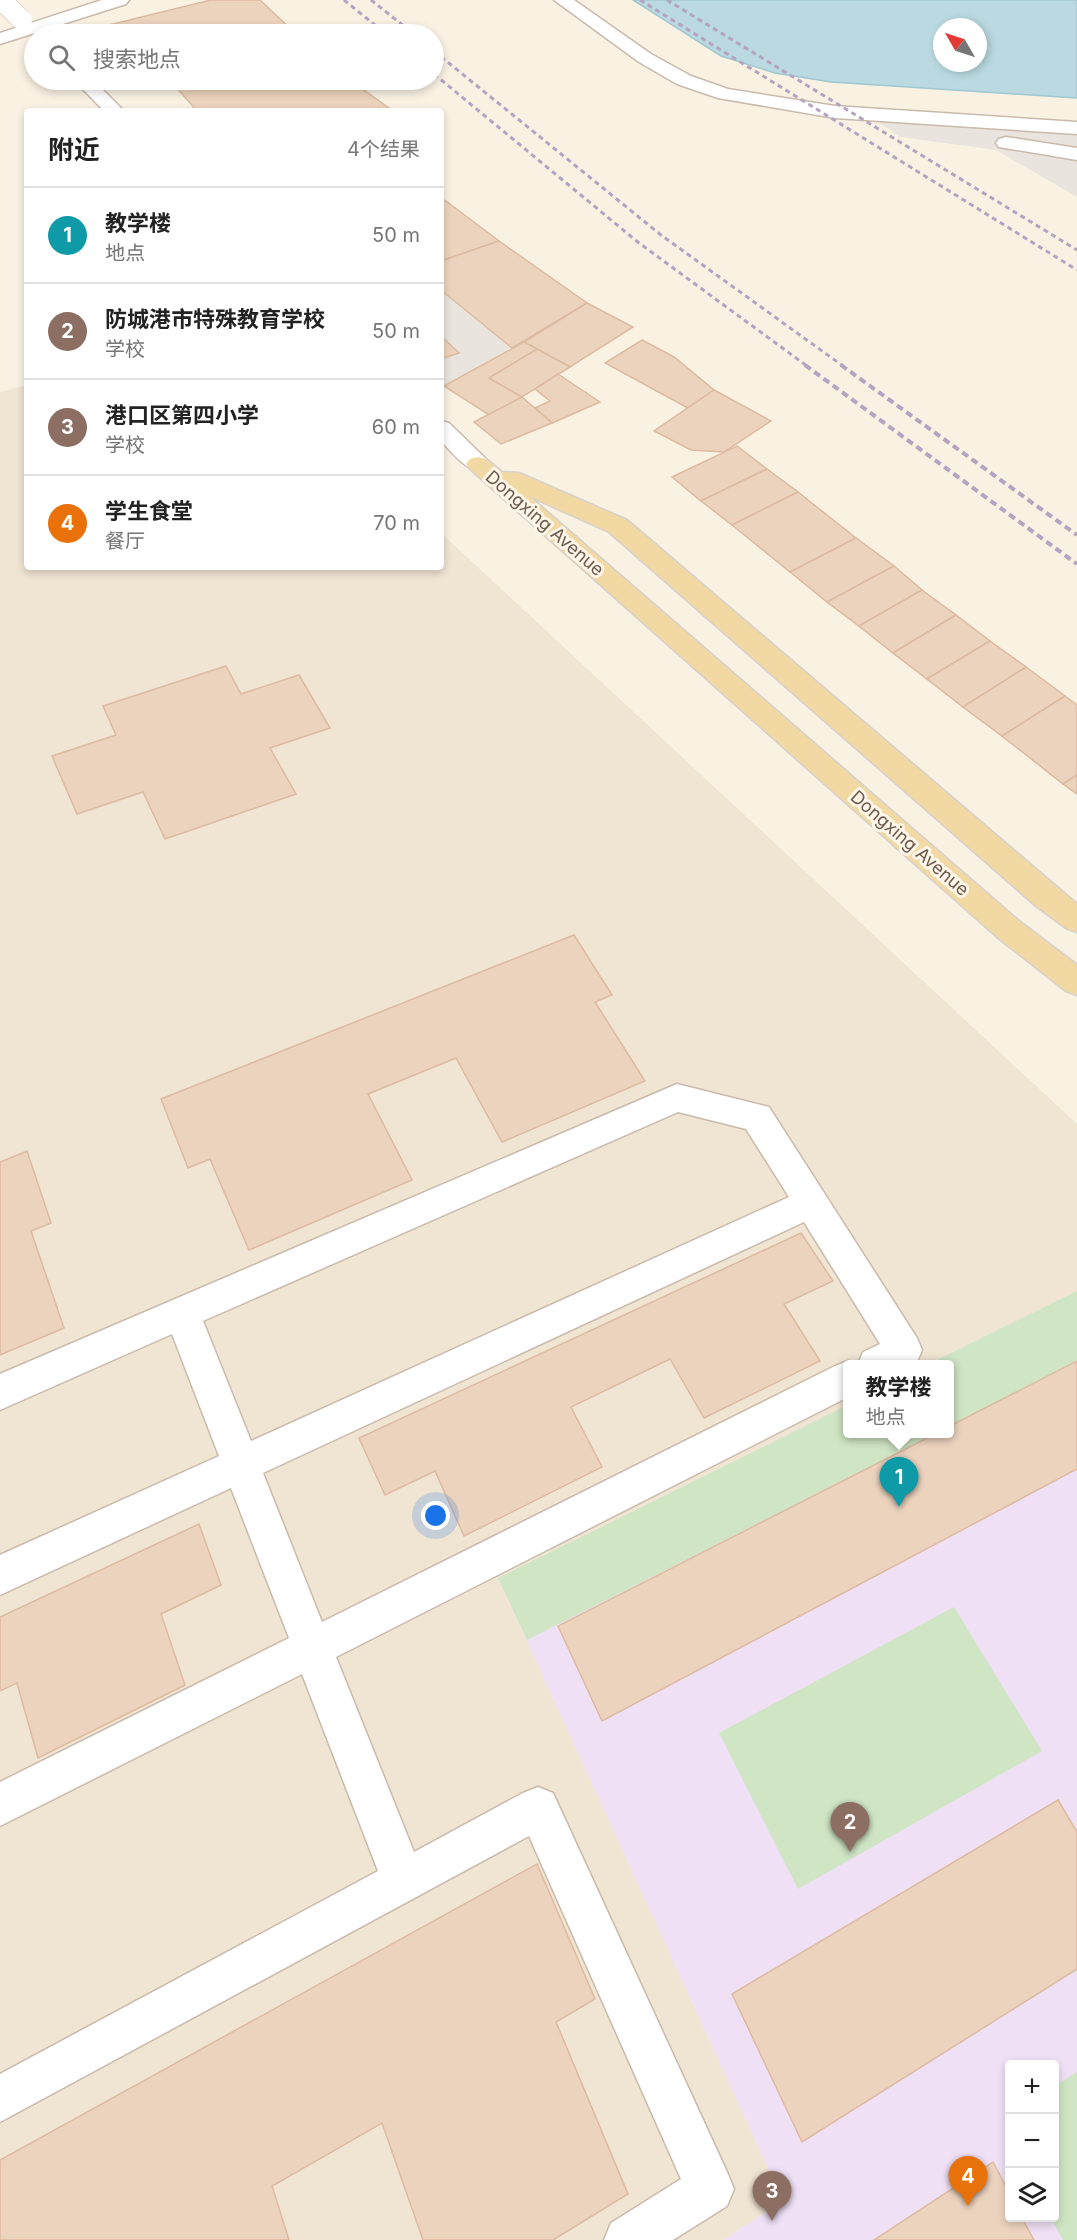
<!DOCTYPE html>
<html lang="zh">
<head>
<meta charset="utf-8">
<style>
  :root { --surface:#fff; --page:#f6f6f6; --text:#222; --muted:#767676; --line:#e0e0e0; --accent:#2563eb }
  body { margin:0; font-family:Inter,"Noto Sans SC",sans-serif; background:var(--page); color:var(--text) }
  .controls { position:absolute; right:18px; bottom:18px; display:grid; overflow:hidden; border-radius:6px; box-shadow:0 3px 9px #0003 }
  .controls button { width:54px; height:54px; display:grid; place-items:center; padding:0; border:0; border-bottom:2px solid var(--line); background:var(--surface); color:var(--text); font:30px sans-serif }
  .compass { position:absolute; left:933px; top:18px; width:54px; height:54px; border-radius:50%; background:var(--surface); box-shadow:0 3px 9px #0003; rotate:309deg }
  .you { position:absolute; left:436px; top:1516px; width:21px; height:21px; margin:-15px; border:4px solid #fff; border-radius:50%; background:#1a73e8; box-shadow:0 0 0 9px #1a73e833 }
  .badge { display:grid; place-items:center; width:39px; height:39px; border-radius:50%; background:var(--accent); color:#fff; font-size:20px; font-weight:700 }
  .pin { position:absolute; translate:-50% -50px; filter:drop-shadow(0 2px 3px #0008) }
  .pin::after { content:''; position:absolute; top:32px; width:21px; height:18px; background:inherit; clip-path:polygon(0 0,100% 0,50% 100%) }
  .popup { position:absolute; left:843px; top:1360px; width:111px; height:78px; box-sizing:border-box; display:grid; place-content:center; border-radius:6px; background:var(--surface); filter:drop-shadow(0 2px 4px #0005); font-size:20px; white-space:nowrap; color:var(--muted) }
  .popup b { font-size:22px; color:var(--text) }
  .popup::after { content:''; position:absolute; left:50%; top:100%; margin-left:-12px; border:12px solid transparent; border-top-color:var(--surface) }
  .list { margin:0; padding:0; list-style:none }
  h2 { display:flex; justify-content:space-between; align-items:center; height:78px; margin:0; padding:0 24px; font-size:26px }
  h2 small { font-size:20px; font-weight:400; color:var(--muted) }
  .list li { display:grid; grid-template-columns:39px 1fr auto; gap:18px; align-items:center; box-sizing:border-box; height:96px; padding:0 24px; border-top:2px solid var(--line) }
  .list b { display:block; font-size:22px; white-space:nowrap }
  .list p { margin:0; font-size:20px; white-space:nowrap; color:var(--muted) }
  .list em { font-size:20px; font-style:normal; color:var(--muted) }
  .icon { flex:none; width:33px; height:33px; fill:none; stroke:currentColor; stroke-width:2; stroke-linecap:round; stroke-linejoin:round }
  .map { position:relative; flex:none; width:1077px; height:2240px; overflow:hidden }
  .search { position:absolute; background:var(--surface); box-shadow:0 3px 9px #0003; left:24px; top:24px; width:420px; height:66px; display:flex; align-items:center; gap:15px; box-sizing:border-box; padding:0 21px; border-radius:33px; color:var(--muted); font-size:22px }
  .panel { position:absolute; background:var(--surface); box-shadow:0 3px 9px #0003; left:24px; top:108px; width:420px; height:462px; border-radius:6px }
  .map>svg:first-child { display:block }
  .residential { fill:#f0e4d2 }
  .industrial { fill:#e9e4dd }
  .education { fill:#efe0f5; fill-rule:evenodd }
  .green { fill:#cfe5c3 }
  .water { fill:#bad9e0; stroke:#a1c7d1; stroke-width:1.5; fill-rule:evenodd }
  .building { fill:#ecd3be; stroke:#ddbaa0; stroke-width:1.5 }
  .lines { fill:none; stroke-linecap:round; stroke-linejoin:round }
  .minor-casing { stroke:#c9baab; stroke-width:3 }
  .major-casing { stroke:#d6d1cd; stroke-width:3 }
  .minor { fill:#fff; fill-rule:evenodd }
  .major { fill:#f2d8a2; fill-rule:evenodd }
  .rail-far1 { stroke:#b5a3c1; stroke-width:3; stroke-dasharray:5 4; stroke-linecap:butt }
  .rail { stroke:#b5a3c1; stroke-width:4; stroke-dasharray:7 4.5; stroke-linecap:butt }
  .minor-bridge-casing { stroke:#c9baab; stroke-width:21; stroke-linecap:butt }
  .minor-bridge { stroke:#fff; stroke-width:20 }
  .labels { text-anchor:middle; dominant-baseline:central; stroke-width:6; stroke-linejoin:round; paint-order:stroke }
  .street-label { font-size:18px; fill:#6e5a4c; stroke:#fdf6e9 }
</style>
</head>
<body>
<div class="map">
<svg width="1077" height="2240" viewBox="0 0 1077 2240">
  <rect width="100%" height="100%" fill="#f9f2e3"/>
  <polygon class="residential" points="27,385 27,567 441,567 441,533 1077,1124 1077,1291 929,1364 848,1364 848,1405 498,1578 783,2201 723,2240 0,2240 0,392"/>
  <g class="industrial">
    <polygon points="877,121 1077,135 1077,197 996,150 900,137"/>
    <polygon points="441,261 587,303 444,386 441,383"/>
  </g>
  <path class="education" d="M1077 1291V2240H723L783 2201 498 1578 848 1405V1434H950V1364H929ZM1010 2064H1054V2218H1010Z"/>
  <g class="green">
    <polygon points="1077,1291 1077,1361 950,1426 950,1364 929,1364"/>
    <polygon points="848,1405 848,1434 935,1434 527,1640 498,1578"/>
    <polygon points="954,1607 1042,1751 798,1889 719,1733"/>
    <polygon points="1077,2072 1077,2240 1063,2240 1051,2218 1054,2218 1055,2086"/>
  </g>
  <path class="water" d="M633 0H1077V98L831 82 775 73 721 56ZM942 27H978V63H942Z"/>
  <g class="building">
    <polygon points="211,0 260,0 296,34 83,34 80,32"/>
    <polygon points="128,80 169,80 136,87"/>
    <polygon points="170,80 350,80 393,111 197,111"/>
    <polygon points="442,198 499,241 441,261"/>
    <polygon points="499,241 587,303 512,348 441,290 441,261"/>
    <polygon points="587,303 633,327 570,367 524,342"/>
    <polygon points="441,336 459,353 441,359"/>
    <polygon points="642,340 674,357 714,390 688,408 605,363"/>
    <polygon points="524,342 537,349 489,378 522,397 489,415 444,386"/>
    <polygon points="537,349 570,367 522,397 489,378"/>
    <polygon points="558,374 600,402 552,423 535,408 550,401 535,389"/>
    <polygon points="714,390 771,421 724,452 691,450 654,431"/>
    <polygon points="522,397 552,423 501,444 474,422"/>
    <polygon points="737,446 767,469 701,501 672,477"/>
    <polygon points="767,469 798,492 732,525 701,501"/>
    <polygon points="798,492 856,538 790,572 732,525"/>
    <polygon points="856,538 894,566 827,602 790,572"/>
    <polygon points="894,566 922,590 859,626 827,602"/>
    <polygon points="922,590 956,615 893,653 859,626"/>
    <polygon points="956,615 990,641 927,679 893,653"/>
    <polygon points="990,641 1026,667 963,707 927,679"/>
    <polygon points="226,666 241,694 299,675 330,728 270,748 296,794 165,839 143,792 77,814 52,756 116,735 103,706"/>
    <polygon points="1026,667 1065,696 1002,736 963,707"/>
    <polygon points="1065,696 1077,705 1077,775 1063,784 1002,736"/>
    <polygon points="1077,775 1077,794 1063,784"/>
    <polygon points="574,935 612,995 595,1002 645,1081 502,1142 456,1058 368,1094 412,1180 249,1250 210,1159 188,1168 161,1099"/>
    <polygon points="27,1151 51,1223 31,1231 64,1328 0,1355 0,1162"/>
    <polygon points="801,1233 833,1281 784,1304 820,1361 704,1418 670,1359 571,1407 602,1467 464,1536 435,1471 385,1495 359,1438"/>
    <polygon points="1077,1361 1077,1469 602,1721 558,1626 935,1434 950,1434 950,1426"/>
    <polygon points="199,1524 221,1585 161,1614 185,1685 38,1758 17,1683 0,1691 0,1617"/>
    <polygon points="1058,1800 1077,1832 1077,1969 802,2142 732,1994"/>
    <polygon points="537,1864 595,1999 556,2022 628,2194 553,2240 423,2240 382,2123 272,2186 289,2240 0,2240 0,2160"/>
    <polygon points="993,2162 1010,2194 1010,2218 1022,2218 1034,2240 874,2240"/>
  </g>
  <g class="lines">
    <defs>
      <g id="minor">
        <polygon points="102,0 129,0 126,4 0,44 0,33"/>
        <polygon points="554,0 574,0 651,54 691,76 728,89 835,106 1077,122 1077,134 835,118 718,98 677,84 639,62"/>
        <polygon points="74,80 93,80 124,111 104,111"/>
        <polygon points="1006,137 1077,148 1077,160 999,147 996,143 999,139"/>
        <path d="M441 421 449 423 486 459 490 464 486 469C467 474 454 454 441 441Z"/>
        <path d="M677 1084 769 1107 917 1338 922 1350 917 1362 912 1364H858L863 1352 880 1344 804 1222 263 1473 322 1622 835 1366 848 1361 858 1364H848V1397L336 1657 414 1852 523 1793 538 1787 553 1793 727 2172 734 2189 727 2206 673 2240H604L611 2223 681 2179 529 1836 0 2122V2074L378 1871 302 1674 0 1826V1782L289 1638 231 1488 0 1595V1555L219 1456 172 1334 0 1410V1374ZM678 1112 746 1129 789 1197 251 1441 203 1321Z"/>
      </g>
      <polygon id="major" points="478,457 486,459 502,472 519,473 627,520 1077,904 1077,932 1066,928 1036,906 609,532 529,496 1019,921 1077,965 1077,995 1066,991 997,937 470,469 466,464 470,459"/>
    </defs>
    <use href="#minor" class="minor-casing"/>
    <use href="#major" class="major-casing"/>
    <use href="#minor" class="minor"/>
    <use href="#major" class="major"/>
    <g class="rail-far1">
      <polyline points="344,0 386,34"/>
      <polyline points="371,0 414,34"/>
      <polyline points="640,0 1077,270"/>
      <polyline points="667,0 1077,250"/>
      <polyline points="434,51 661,235 843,366"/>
      <polyline points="434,74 639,243 807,366"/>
    </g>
    <g class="rail">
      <polyline points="805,365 1077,564"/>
      <polyline points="841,365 1077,535"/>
    </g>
    <defs>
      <polyline id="minor-bridge" points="1,0 22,20"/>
    </defs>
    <use href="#minor-bridge" class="minor-bridge-casing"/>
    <use href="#minor-bridge" class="minor-bridge"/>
  </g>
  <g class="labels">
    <g class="street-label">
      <text transform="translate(545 523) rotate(41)">Dongxing Avenue</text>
      <text transform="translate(910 843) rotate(41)">Dongxing Avenue</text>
    </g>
  </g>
</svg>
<div class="controls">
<button>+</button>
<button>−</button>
<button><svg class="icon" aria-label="layers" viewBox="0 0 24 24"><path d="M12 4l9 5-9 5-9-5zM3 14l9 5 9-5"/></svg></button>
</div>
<svg class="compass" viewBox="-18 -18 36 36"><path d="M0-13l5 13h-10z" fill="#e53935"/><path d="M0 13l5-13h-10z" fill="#767676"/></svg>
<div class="you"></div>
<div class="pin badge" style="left:899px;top:1507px;background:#0f9aa8">1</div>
<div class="popup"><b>教学楼</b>地点</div>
<div class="pin badge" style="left:850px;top:1852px;background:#8d6e63">2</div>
<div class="pin badge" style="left:772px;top:2221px;background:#8d6e63">3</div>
<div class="pin badge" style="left:968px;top:2206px;background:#e8710a">4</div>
<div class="search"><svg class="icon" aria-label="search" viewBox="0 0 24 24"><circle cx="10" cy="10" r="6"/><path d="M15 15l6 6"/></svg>搜索地点</div>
<section class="panel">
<h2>附近<small>4个结果</small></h2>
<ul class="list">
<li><span class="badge" style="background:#0f9aa8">1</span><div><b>教学楼</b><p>地点</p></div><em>50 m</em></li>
<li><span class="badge" style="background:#8d6e63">2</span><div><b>防城港市特殊教育学校</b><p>学校</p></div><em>50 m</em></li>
<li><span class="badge" style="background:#8d6e63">3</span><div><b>港口区第四小学</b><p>学校</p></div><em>60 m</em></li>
<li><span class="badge" style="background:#e8710a">4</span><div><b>学生食堂</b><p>餐厅</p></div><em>70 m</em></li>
</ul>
</section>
</div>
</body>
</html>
